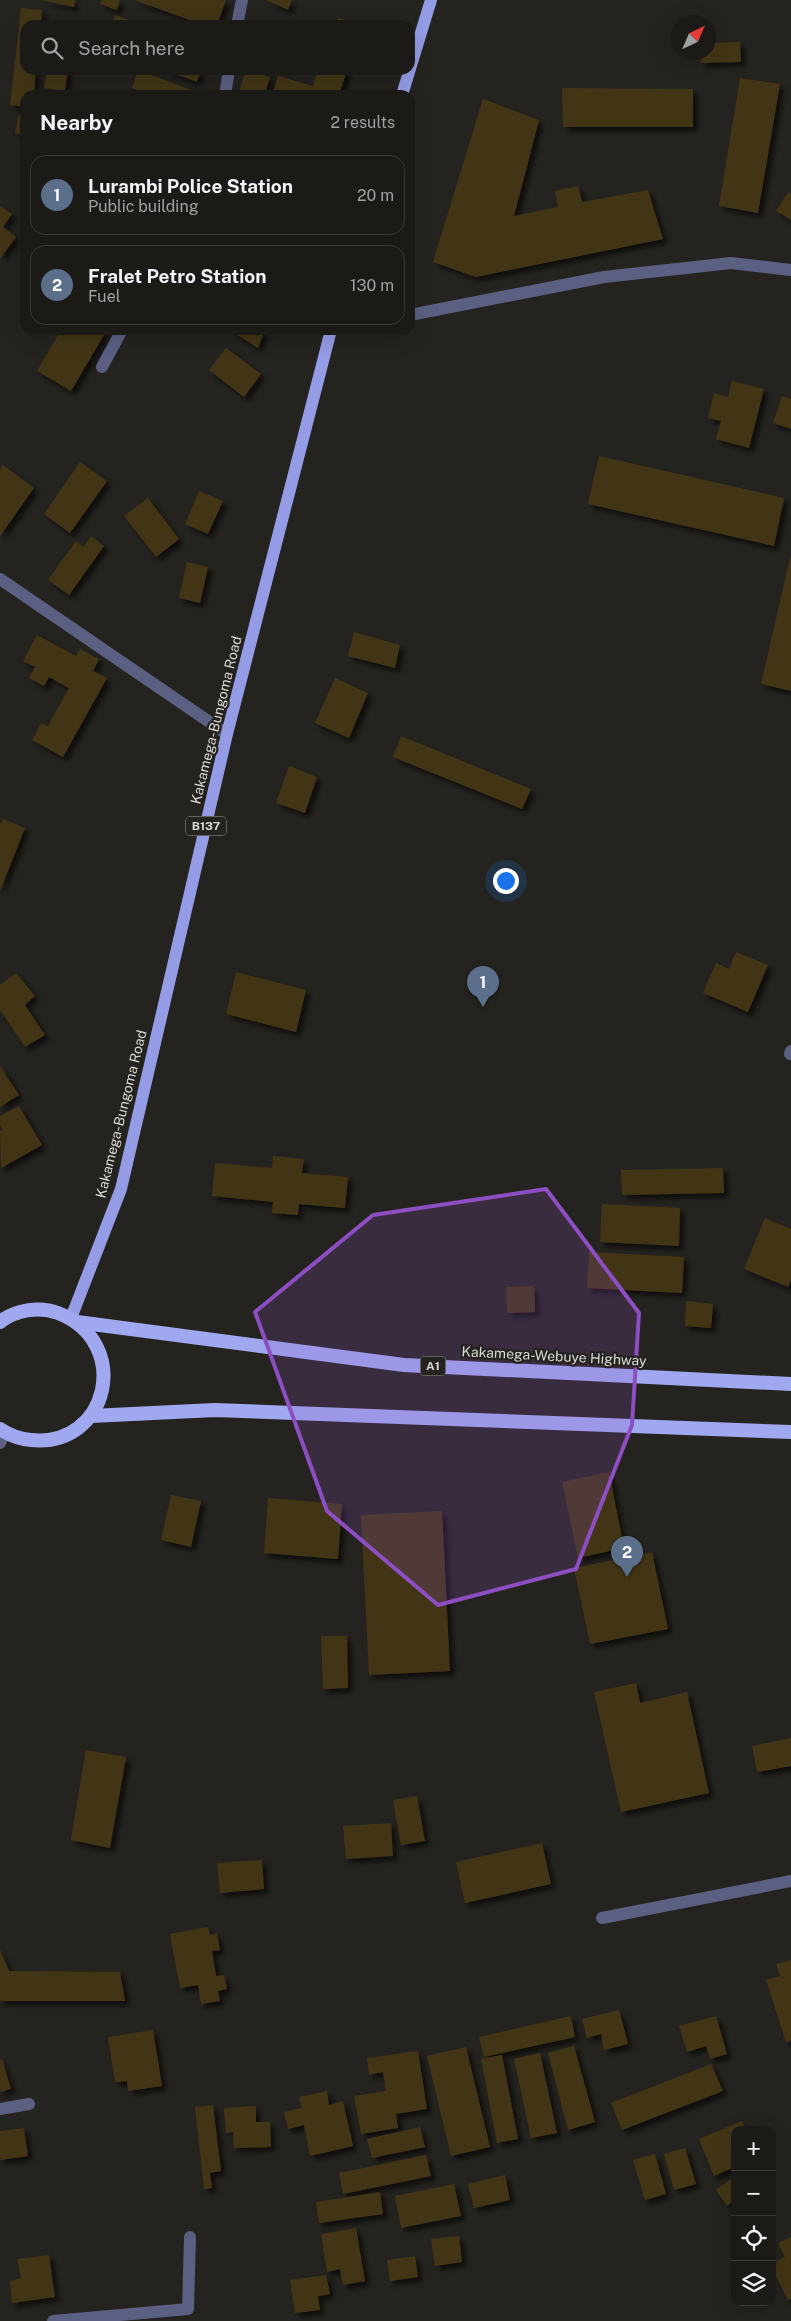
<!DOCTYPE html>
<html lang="en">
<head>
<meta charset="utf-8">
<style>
  :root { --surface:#1c1a17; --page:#252320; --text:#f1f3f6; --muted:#a0a1a1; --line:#3a3836; --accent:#d93025 }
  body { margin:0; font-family:"Public Sans",sans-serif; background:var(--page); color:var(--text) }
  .controls { position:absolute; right:15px; bottom:15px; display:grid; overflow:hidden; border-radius:10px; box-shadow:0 5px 20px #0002 }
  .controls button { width:45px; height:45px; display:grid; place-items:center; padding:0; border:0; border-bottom:1px solid var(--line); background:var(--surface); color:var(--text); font:25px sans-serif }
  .compass { position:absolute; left:671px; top:15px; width:45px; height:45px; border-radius:50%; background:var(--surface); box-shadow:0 5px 20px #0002; rotate:44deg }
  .you { position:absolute; left:505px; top:880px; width:18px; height:18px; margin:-12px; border:4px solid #fff; border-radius:50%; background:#1a73e8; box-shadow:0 0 0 8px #1a73e833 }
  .badge { display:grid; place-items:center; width:32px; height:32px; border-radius:50%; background:var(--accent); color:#fff; font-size:16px; font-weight:700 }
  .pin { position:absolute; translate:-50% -41px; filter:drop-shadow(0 1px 2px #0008) }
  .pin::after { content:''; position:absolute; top:26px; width:18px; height:15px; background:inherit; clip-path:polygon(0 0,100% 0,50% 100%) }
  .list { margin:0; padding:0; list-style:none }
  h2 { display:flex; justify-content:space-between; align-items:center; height:65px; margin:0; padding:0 20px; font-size:21px }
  h2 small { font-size:16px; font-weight:400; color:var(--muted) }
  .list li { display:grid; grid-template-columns:32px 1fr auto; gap:15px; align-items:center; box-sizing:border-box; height:80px; margin:0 10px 10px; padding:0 10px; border:1px solid var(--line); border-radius:15px }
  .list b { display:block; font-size:19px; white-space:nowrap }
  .list p { margin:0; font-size:16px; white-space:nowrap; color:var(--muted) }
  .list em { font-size:16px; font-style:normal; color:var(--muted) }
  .icon { flex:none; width:28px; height:28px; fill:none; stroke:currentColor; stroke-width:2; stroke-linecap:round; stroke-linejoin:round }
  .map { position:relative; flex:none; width:791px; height:2321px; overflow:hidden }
  .search { position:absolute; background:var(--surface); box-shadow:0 5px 20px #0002; left:20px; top:20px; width:395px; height:55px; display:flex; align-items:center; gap:12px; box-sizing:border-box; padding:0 18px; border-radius:15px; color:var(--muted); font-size:19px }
  .panel { position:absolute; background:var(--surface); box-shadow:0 5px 20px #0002; left:20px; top:90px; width:395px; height:245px; border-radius:15px }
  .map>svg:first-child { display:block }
  .building { fill:#433517; filter:url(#shadow) }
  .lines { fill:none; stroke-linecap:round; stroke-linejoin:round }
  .service { stroke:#5b6083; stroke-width:12 }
  .minor { stroke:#5b6083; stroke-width:12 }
  .primary { stroke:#939ce4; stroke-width:12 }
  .trunk { stroke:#a0a9f0; stroke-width:14 }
  .marked { fill:#8e4ec3; fill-opacity:0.2; stroke:#8e4ec3; stroke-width:4; stroke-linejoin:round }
  .labels { text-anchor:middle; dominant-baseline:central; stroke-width:4.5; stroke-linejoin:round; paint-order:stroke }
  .shield { fill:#25231f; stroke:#a3a29e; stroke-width:1 }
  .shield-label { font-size:12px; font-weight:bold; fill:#d9d8d5 }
  .street-label { font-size:14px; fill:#d9d8d5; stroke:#25231f }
</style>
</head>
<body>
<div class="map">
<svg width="791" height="2321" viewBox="0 0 791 2321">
  <defs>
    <filter id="shadow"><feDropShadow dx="4.5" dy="4.5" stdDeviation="2.5" flood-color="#0009"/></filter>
  </defs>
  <rect width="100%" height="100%" fill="#25231f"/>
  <g class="building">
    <polygon points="41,0 75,0 74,7"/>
    <polygon points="101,0 120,0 117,10 100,4"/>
    <polygon points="134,0 226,0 217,25 204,25"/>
    <polygon points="266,0 292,0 288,10"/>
    <polygon points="21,8 42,10 41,25 25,25 25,70 36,70 34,95 25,95 25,107 10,105"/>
    <polygon points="115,15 143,25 112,25"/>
    <polygon points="338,18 359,23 358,25 336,25"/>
    <polygon points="740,42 741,62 701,63 701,52 708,52 708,43"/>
    <polygon points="47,70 68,70 65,91 44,88"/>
    <polygon points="138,70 194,91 193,95 151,95 132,88"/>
    <polygon points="164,70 201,70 197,82"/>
    <polygon points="246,70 264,70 263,75 270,77 266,91 273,93 278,76 313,86 318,70 347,70 339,95 238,95"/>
    <polygon points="740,78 780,84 758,213 719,206"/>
    <polygon points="562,88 693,89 693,127 563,127"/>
    <polygon points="483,99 539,120 514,216 558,207 555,191 578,186 582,202 648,190 663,239 476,277 433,262"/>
    <polygon points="19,114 25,115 25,135 15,133"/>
    <polygon points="788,192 791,194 791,220 776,211"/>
    <polygon points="0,206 12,214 3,227 16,237 0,259"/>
    <polygon points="61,330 107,330 71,391 37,371"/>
    <polygon points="230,330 265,330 258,348"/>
    <polygon points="226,348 261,374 244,397 209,370"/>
    <polygon points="732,381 764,389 749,448 716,439 721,421 708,418 714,393 728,397"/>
    <polygon points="782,396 791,399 791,429 773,423"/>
    <polygon points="599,456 784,498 774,546 588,504"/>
    <polygon points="80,462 107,481 70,533 44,514"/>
    <polygon points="3,465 34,488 0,536 0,469"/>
    <polygon points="199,491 223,501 208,534 185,524"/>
    <polygon points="148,498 179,539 156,557 124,516"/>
    <polygon points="91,536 104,546 69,595 48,580 76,541 83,547"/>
    <polygon points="790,558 791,558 791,691 761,684"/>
    <polygon points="187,562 208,567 200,603 179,598"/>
    <polygon points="354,632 400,645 395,668 348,656"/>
    <polygon points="37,635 76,656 80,649 99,659 93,671 107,678 63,757 32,740 41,723 48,726 69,688 49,677 44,686 29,678 35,667 23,661"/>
    <polygon points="335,678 368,693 349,738 315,723"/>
    <polygon points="401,736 531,789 522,809 393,757"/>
    <polygon points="289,766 317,777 305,813 276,803"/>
    <polygon points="3,819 25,828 0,891 0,826"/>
    <polygon points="736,952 768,965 748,1012 703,993 716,963 729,969"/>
    <polygon points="236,972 306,990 296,1032 226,1014"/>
    <polygon points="16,973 35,996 25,1005 45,1035 25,1047 0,1010 0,985"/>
    <polygon points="0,1066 19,1095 0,1107"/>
    <polygon points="19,1106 42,1145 1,1168 0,1131 3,1130 0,1125 0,1116"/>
    <polygon points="273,1156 304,1159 302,1173 348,1177 345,1208 299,1204 298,1215 272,1213 273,1202 212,1196 215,1163 272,1168"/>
    <polygon points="723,1168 724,1193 622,1195 621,1170"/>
    <polygon points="602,1204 680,1208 679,1246 600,1242"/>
    <polygon points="765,1218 791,1229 791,1280 788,1287 744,1269"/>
    <polygon points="589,1252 684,1257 682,1293 587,1288"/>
    <polygon points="534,1286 535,1312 507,1313 506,1287"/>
    <polygon points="686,1301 713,1304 711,1328 685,1326"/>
    <polygon points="609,1472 624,1548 578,1558 562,1482"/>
    <polygon points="171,1495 201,1501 191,1547 161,1540"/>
    <polygon points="268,1498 342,1504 338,1559 264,1553"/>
    <polygon points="442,1511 450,1671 369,1675 361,1515"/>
    <polygon points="652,1552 668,1629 590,1644 574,1568"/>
    <polygon points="321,1636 347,1636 348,1688 323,1689"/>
    <polygon points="636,1683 640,1703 687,1692 709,1793 621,1812 594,1692"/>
    <polygon points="791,1738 791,1766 757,1772 752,1746"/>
    <polygon points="86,1750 126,1757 110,1848 71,1840"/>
    <polygon points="417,1796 425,1841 401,1845 393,1800"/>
    <polygon points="391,1823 393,1856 346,1859 343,1826"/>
    <polygon points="542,1843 551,1884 465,1903 456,1862"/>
    <polygon points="262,1860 264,1889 220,1893 217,1863"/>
    <polygon points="208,1927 210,1935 217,1933 220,1950 212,1951 216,1976 224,1975 227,1989 218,1991 220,2001 201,2004 198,1985 180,1988 170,1934"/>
    <polygon points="0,1950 9,1971 120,1972 125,2001 0,2001"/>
    <polygon points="791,1960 791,2041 786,2042 766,1980 780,1976 776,1964"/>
    <polygon points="619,2010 628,2044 604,2050 601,2034 587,2038 582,2019"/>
    <polygon points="571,2016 575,2037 484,2057 479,2037"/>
    <polygon points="716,2016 727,2054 710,2059 706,2046 687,2052 679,2026"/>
    <polygon points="153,2030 162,2086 128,2091 127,2081 115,2082 108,2037"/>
    <polygon points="574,2046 595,2122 568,2130 548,2053"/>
    <polygon points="466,2047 490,2147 451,2156 427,2056"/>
    <polygon points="418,2051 427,2109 396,2114 398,2128 361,2134 354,2096 386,2091 383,2072 369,2075 367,2058"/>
    <polygon points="540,2053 557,2133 531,2138 514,2059"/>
    <polygon points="502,2055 518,2139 497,2143 481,2059"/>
    <polygon points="2,2059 11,2089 0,2092 0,2060"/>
    <polygon points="711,2064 723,2091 622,2130 611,2103"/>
    <polygon points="327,2091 329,2105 343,2101 353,2146 310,2156 304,2125 288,2129 284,2112 302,2108 299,2097"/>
    <polygon points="213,2105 221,2171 210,2173 212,2188 204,2189 195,2107"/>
    <polygon points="256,2106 256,2122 270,2122 271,2147 234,2148 233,2132 226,2133 224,2108"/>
    <polygon points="742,2121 746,2130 735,2130 735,2167 714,2176 699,2139"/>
    <polygon points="420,2127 425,2147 372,2158 367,2139"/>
    <polygon points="24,2128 28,2156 0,2160 0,2131"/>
    <polygon points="685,2148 696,2184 674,2190 664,2154"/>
    <polygon points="655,2154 666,2194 645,2200 633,2160"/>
    <polygon points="426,2155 431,2176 343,2194 339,2173"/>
    <polygon points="505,2175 510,2200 474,2208 468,2184"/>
    <polygon points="735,2176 735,2200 727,2206 716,2190"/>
    <polygon points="454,2184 461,2216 401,2228 395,2196"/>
    <polygon points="380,2192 383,2214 319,2223 316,2202"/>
    <polygon points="356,2228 365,2281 343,2285 340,2269 327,2272 321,2234"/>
    <polygon points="459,2236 462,2262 435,2266 431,2239"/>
    <polygon points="791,2237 791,2299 788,2300 772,2268 772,2263 785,2257 778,2243"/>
    <polygon points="49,2255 55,2297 12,2303 10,2281 21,2278 17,2259"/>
    <polygon points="415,2256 418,2277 390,2281 387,2260"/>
    <polygon points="326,2275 330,2294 318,2296 320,2310 295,2313 290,2280"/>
  </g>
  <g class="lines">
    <g class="service">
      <polyline points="237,25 242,0"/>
      <polyline points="225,95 229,70"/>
      <polyline points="410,315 604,277 731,263 791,270"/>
      <polyline points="102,367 122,330"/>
      <polyline points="790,1054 791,1051"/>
      <polyline points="602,1918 791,1881"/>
      <polyline points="0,2109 29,2104"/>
      <polyline points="53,2321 188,2309 190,2237"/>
    </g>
    <g class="minor">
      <polyline points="0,579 227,734"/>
      <polyline points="0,1443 5,1432"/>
    </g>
    <g class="primary">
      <polyline points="402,95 431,0"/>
      <polyline points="71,1318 121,1189 227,734 331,330"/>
    </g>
    <g class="trunk">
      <path d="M0 1322C15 1310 39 1306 58 1313 133 1342 109 1448 31 1440 20 1439 9 1435 0 1429"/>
      <polyline points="77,1322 404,1365 791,1384"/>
      <polyline points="91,1416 215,1410 791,1432"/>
    </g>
  </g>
  <path class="marked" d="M546 1189 639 1313 632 1425 576 1569 438 1605 327 1511 255 1312 373 1215Z"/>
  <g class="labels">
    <g class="shield">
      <rect x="186" y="816.5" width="40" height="19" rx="4"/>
      <rect x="420.5" y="1356.5" width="25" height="19" rx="4"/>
    </g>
    <g class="shield-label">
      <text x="206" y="826">B137</text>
      <text x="433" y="1366">A1</text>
    </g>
    <g class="street-label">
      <text transform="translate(216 720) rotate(-76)">Kakamega-Bungoma Road</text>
      <text transform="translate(121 1114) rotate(-76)">Kakamega-Bungoma Road</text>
      <text transform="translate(554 1356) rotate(3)">Kakamega-Webuye Highway</text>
    </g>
  </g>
</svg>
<div class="controls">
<button>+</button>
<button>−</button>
<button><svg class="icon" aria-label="locate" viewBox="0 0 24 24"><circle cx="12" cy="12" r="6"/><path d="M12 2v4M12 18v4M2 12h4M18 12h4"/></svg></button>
<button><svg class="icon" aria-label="layers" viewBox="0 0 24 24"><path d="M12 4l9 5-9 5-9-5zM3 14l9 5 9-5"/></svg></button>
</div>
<svg class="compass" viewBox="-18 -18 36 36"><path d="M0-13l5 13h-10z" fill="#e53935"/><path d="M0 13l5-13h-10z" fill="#a0a1a1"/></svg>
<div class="you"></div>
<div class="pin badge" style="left:483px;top:1007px;background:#5c6f8a">1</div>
<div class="pin badge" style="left:627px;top:1577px;background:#5c6f8a">2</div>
<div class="search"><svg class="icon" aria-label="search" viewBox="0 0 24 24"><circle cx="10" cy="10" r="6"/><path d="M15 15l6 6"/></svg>Search here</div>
<section class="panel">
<h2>Nearby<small>2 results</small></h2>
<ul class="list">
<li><span class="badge" style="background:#5c6f8a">1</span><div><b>Lurambi Police Station</b><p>Public building</p></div><em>20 m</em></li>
<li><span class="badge" style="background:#5c6f8a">2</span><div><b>Fralet Petro Station</b><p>Fuel</p></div><em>130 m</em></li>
</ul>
</section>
</div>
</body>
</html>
